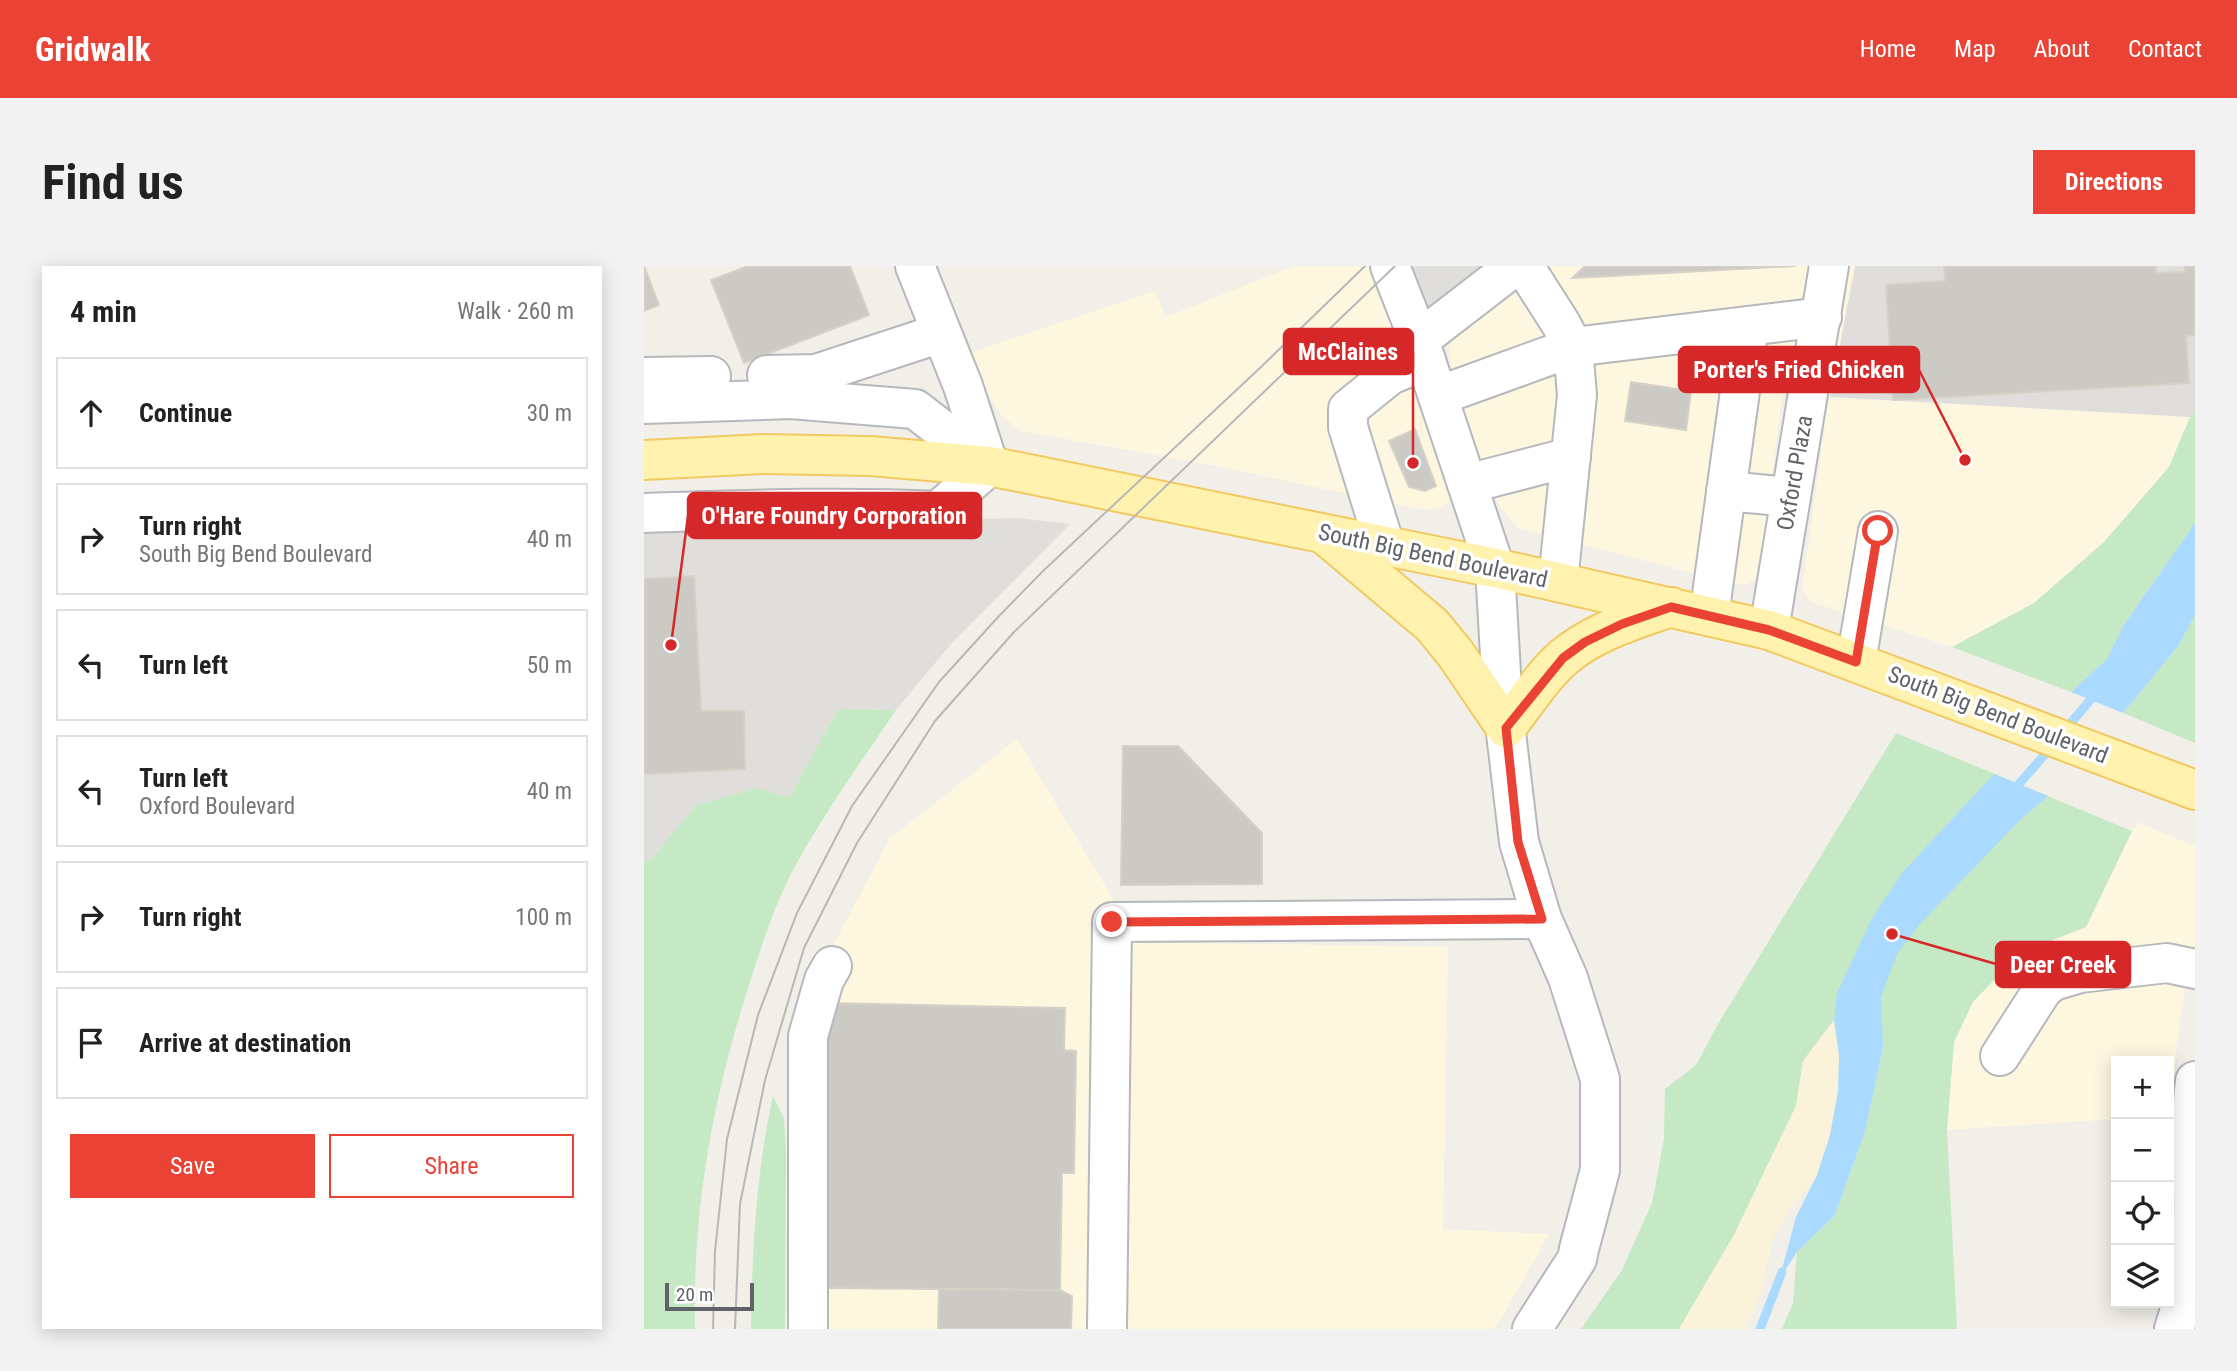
<!DOCTYPE html>
<html lang="en">
<head>
<meta charset="utf-8">
<style>
  :root { --surface:#fff; --page:#f2f2f2; --text:#222; --muted:#767676; --line:#e0e0e0; --accent:#ea4335 }
  body { margin:0; font-family:"Roboto Condensed",sans-serif; background:var(--page); color:var(--text) }
  .controls { position:absolute; right:21px; bottom:21px; display:grid; overflow:hidden; border-radius:0px; box-shadow:0 4px 18px #0003 }
  .controls button { width:63px; height:63px; display:grid; place-items:center; padding:0; border:0; border-bottom:2px solid var(--line); background:var(--surface); color:var(--text); font:35px sans-serif }
  .scale { position:absolute; left:21px; bottom:18px; width:89px; box-sizing:border-box; padding-left:7px; border:4px solid #5f6368; border-top:0; font-size:19px; line-height:24px; white-space:nowrap; color:#5f6368; -webkit-text-stroke:5px #fff; paint-order:stroke }
  .stop { position:absolute; width:21px; height:21px; margin:-16px; border:5px solid #ea4335; border-radius:50%; background:#fff }
  .stop.end { background:#ea4335; border-color:#fff; box-shadow:0 2px 7px #0008 }
  .list { margin:0; padding:0; list-style:none }
  h2 { display:flex; justify-content:space-between; align-items:center; height:91px; margin:0; padding:0 28px; font-size:30px }
  h2 small { font-size:23px; font-weight:400; color:var(--muted) }
  .list li { display:grid; grid-template-columns:46px 1fr auto; gap:21px; align-items:center; box-sizing:border-box; height:112px; margin:0 14px 14px; padding:0 14px; border:2px solid var(--line); border-radius:0px }
  .list b { display:block; font-size:26px; white-space:nowrap }
  .list p { margin:0; font-size:23px; white-space:nowrap; color:var(--muted) }
  .list em { font-size:23px; font-style:normal; color:var(--muted) }
  .actions { display:flex; gap:14px; padding:21px 28px }
  .actions a { flex:1; padding:16px 0; border:2px solid var(--accent); border-radius:0px; text-align:center; font-size:24px; color:var(--accent) }
  .actions .main { background:var(--accent); color:#fff }
  .icon { flex:none; width:38px; height:38px; fill:none; stroke:currentColor; stroke-width:2; stroke-linecap:round; stroke-linejoin:round }
  .map { position:relative; flex:none; width:1551px; height:1063px; overflow:hidden; border-radius:0px }
  header { display:flex; align-items:center; gap:42px; box-sizing:border-box; height:98px; padding:0 35px; background:var(--accent); color:#fff }
  header strong { font-size:33px }
  nav { display:flex; gap:38px; margin-inline-start:auto; font-size:24px }
  .intro { display:flex; align-items:center; justify-content:space-between; box-sizing:border-box; height:168px; padding:0 42px }
  h1 { margin:0; font-size:49px }
  .button { padding:18px 32px; border-radius:0px; background:var(--accent); color:#fff; font-size:24px; font-weight:700 }
  main { display:flex; gap:42px; padding:0 42px }
  aside { flex:1; background:var(--surface); border-radius:0px; box-shadow:0 4px 18px #0003 }
  .map>svg:first-child { display:block }
  .commercial { fill:#fef7e0 }
  .industrial { fill:#e0deda }
  .green { fill:#c5e8c5 }
  .sand { fill:#fbf3d9 }
  .water { fill:#aadaff }
  .lines { fill:none; stroke-linecap:round; stroke-linejoin:round }
  .stream { stroke:#aadaff; stroke-width:9 }
  .building { fill:#cccac5; stroke:#d6d1c6; stroke-width:2 }
  .minor-casing { stroke:#b5b8bc; stroke-width:42 }
  .major-casing { stroke:#f2c960; stroke-width:42 }
  .minor { stroke:#fff; stroke-width:38 }
  .major { stroke:#fff2af; stroke-width:38 }
  .tram { stroke:#b6b7b8; stroke-width:2 }
  .route { stroke:#ea4335; stroke-width:9 }
  .labels { text-anchor:middle; dominant-baseline:central; stroke-width:7; stroke-linejoin:round; paint-order:stroke }
  .street-label { font-size:23px; fill:#5f6368; stroke:#fff }
  .leader { fill:none; stroke:#d62828; stroke-width:2.5 }
  .callout-dot { fill:#d62828; stroke:#fff; stroke-width:2.5 }
  .callout { fill:#d62828; stroke:#d62828; stroke-width:2.5 }
  .callout-label { font-size:24px; text-anchor:middle; font-weight:bold; fill:#fff }
</style>
</head>
<body>
<header>
<strong>Gridwalk</strong>
<nav><a>Home</a><a>Map</a><a>About</a><a>Contact</a></nav>
</header>
<div class="intro"><h1>Find us</h1><a class="button">Directions</a></div>
<main>
<aside>
<h2>4 min<small>Walk · 260 m</small></h2>
<ul class="list">
<li><svg class="icon" aria-label="ahead" viewBox="0 0 24 24"><path d="M12 20V5M6 11l6-6 6 6"/></svg><div><b>Continue</b></div><em>30 m</em></li>
<li><svg class="icon" aria-label="right" viewBox="0 0 24 24"><path d="M7 20v-9h11M14 6l5 5-5 5"/></svg><div><b>Turn right</b><p>South Big Bend Boulevard</p></div><em>40 m</em></li>
<li><svg class="icon" aria-label="left" viewBox="0 0 24 24"><path d="M17 20v-9H6M10 6l-5 5 5 5"/></svg><div><b>Turn left</b></div><em>50 m</em></li>
<li><svg class="icon" aria-label="left" viewBox="0 0 24 24"><path d="M17 20v-9H6M10 6l-5 5 5 5"/></svg><div><b>Turn left</b><p>Oxford Boulevard</p></div><em>40 m</em></li>
<li><svg class="icon" aria-label="right" viewBox="0 0 24 24"><path d="M7 20v-9h11M14 6l5 5-5 5"/></svg><div><b>Turn right</b></div><em>100 m</em></li>
<li><svg class="icon" aria-label="arrive" viewBox="0 0 24 24"><path d="M6 21V4h12l-3 4 3 4H6"/></svg><div><b>Arrive at destination</b></div></li>
</ul>
<div class="actions"><a class="main">Save</a><a>Share</a></div>
</aside>
<div class="map">
<svg width="1551" height="1063" viewBox="0 0 1551 1063">
  <rect width="100%" height="100%" fill="#f1efe8"/>
  <g class="commercial">
    <polygon points="650,0 728,0 805,210 809,224 805,236 793,243 776,243 572,200 377,165 358,150 338,119 325,87 510,25 522,51"/>
    <polygon points="899,0 1211,0 1186,131 1546,151 1525,201 1460,276 1390,337 1308,381 1167,336 1158,324 1185,131 1138,128 1116,309 1103,319 1087,317 874,262 856,241 842,213 806,99 805,79 823,61"/>
    <polygon points="373,473 495,676 804,681 799,963 905,968 851,1063 152,1063 181,695 246,572"/>
    <polygon points="1493,556 1551,580 1551,699 1540,727 1532,783 1529,849 1525,849 1525,795 1472,795 1472,853 1303,864 1310,776 1328,736 1377,687 1442,661"/>
  </g>
  <g class="industrial">
    <polygon points="772,0 850,0 786,52 767,4"/>
    <polygon points="1211,0 1551,0 1551,145 1546,151 1186,131"/>
    <polygon points="372,252 426,258 307,378 252,444 194,443 145,532 113,522 53,539 6,595 0,596 0,262"/>
  </g>
  <g class="green">
    <polygon points="1551,145 1551,257 1479,360 1463,393 1427,426 1308,381 1390,337 1460,276 1525,201 1546,151"/>
    <polygon points="1551,349 1551,477 1479,447 1535,379"/>
    <path d="M194 443 252 444C215 499 174 555 144 614 128 647 116 684 105 719 69 831 48 945 51 1063H0V596L6 595 52 539 113 522 145 532Z"/>
    <polygon points="1252,467 1488,565 1442,661 1376,687 1329,736 1310,776 1303,864 1313,1063 1138,1063 1149,1037 1153,986 1191,949 1221,866 1239,782 1190,754 1159,795 1152,840 1090,969 1035,1063 937,1063 978,1004 1008,937 1020,873 1021,823 1052,799 1074,758"/>
    <path d="M129 830 140 852 142 884 141 1063H107C108 985 112 907 129 830Z"/>
  </g>
  <polygon class="sand" points="1190,754 1195,789 1194,825 1186,869 1173,909 1146,943 1128,974 1118,1025 1103,1060 1100,1063 1035,1063 1090,969 1152,840 1159,795"/>
  <g class="water">
    <polygon points="1551,257 1551,349 1535,379 1479,447 1427,426 1463,393 1479,360"/>
    <polygon points="1350,508 1404,530 1376,554 1275,659 1253,688 1237,731 1239,782 1221,866 1191,949 1153,986 1135,1014 1152,951 1173,909 1186,869 1194,825 1195,789 1190,754 1193,727 1229,650 1259,606"/>
  </g>
  <g class="lines">
    <g class="stream">
      <polyline points="1421,464 1453,426"/>
      <polyline points="1369,525 1408,480"/>
      <polyline points="1116,1063 1138,1006"/>
    </g>
  </g>
  <g class="building">
    <polygon points="0,0 15,39 0,45"/>
    <polygon points="104,0 206,0 225,49 100,97 67,14"/>
    <polygon points="941,0 1152,0 928,12"/>
    <polygon points="1300,0 1512,0 1512,7 1541,6 1541,0 1551,0 1551,69 1542,70 1545,117 1249,134 1242,19 1301,15"/>
    <polygon points="987,116 1047,125 1042,164 981,155"/>
    <polygon points="771,163 792,220 781,225 765,221 745,175"/>
    <polygon points="50,310 57,445 100,445 101,503 0,508 0,313"/>
    <polygon points="479,480 534,480 618,567 618,618 477,619"/>
    <polygon points="182,737 421,742 420,784 432,785 430,907 418,907 416,1024 178,1022"/>
    <polygon points="295,1023 416,1024 428,1030 427,1063 294,1063"/>
  </g>
  <g class="lines">
    <defs>
      <g id="minor">
        <polyline points="271,0 319,120 345,200"/>
        <polyline points="746,0 775,74 851,302 859,442 875,576 898,653 924,712 956,813 956,904 935,983 933,993 888,1063"/>
        <polyline points="880,0 917,58 929,81 933,129 914,316"/>
        <polyline points="775,74 871,0"/>
        <polyline points="123,109 172,108 297,67"/>
        <polyline points="0,111 67,110"/>
        <polyline points="794,130 929,81 1178,51"/>
        <polyline points="0,138 146,133 271,143 345,200"/>
        <polyline points="823,218 927,191"/>
        <polyline points="1082,225 1147,231"/>
        <path d="M0 247C98 244 196 240 294 245L345 200"/>
        <polyline points="741,280 704,161 704,143 746,109 782,94"/>
        <polyline points="1065,350 1105,60"/>
        <polyline points="1125,364 1185,0"/>
        <polyline points="1212,396 1234,265"/>
        <polyline points="1356,790 1399,723 1409,715 1436,707 1523,697 1551,703"/>
        <polyline points="164,1063 164,770 180,714 188,700"/>
        <polyline points="463,1063 468,656 898,653"/>
        <path d="M1530 1063C1542 1027 1548 990 1549 951 1550 906 1545 861 1551 815"/>
      </g>
      <g id="major">
        <polyline points="0,194 119,188 226,190 345,200 851,302 1125,364 1551,524"/>
        <path d="M681 269 788 359 811 387 862 462C880 439 898 410 920 391 951 365 990 354 1027 341"/>
      </g>
    </defs>
    <use href="#minor" class="minor-casing"/>
    <use href="#major" class="major-casing"/>
    <use href="#minor" class="minor"/>
    <use href="#major" class="major"/>
    <g class="tram">
      <polyline points="69,1063 71,985 83,873 114,749 153,647 208,540 295,416 355,350 399,305 617,101 721,0"/>
      <polyline points="91,1063 96,938 121,814 160,682 213,577 291,455 370,366 751,0"/>
    </g>
  </g>
  <g class="lines">
    <polyline class="route" points="468,656 898,653 874,576 862,462 919,392 941,376 978,358 1027,341 1125,364 1212,396 1234,265"/>
  </g>
  <g class="labels">
    <g class="street-label">
      <text transform="translate(1151 207) rotate(-80)">Oxford Plaza</text>
      <text transform="translate(789 290) rotate(12)">South Big Bend Boulevard</text>
      <text transform="translate(1354 449) rotate(21)">South Big Bend Boulevard</text>
    </g>
  </g>
  <path class="leader" d="M769 197L769 86M1321 194L1275 104M27 379L44 250M1248 668L1352 698"/>
  <g class="callout-dot">
    <circle cx="769" cy="197" r="7"/>
    <circle cx="1321" cy="194" r="7"/>
    <circle cx="27" cy="379" r="7"/>
    <circle cx="1248" cy="668" r="7"/>
  </g>
  <g class="callout">
    <rect x="640" y="63" width="129" height="45" rx="7"/>
    <rect x="1035" y="81" width="240" height="45" rx="7"/>
    <rect x="44" y="227" width="293" height="45" rx="7"/>
    <rect x="1352" y="676" width="134" height="45" rx="7"/>
  </g>
  <g class="callout-label">
    <text x="704" y="94">McClaines</text>
    <text x="1155" y="112">Porter's Fried Chicken</text>
    <text x="190" y="258">O'Hare Foundry Corporation</text>
    <text x="1419" y="707">Deer Creek</text>
  </g>
</svg>
<div class="controls">
<button>+</button>
<button>−</button>
<button><svg class="icon" aria-label="locate" viewBox="0 0 24 24"><circle cx="12" cy="12" r="6"/><path d="M12 2v4M12 18v4M2 12h4M18 12h4"/></svg></button>
<button><svg class="icon" aria-label="layers" viewBox="0 0 24 24"><path d="M12 4l9 5-9 5-9-5zM3 14l9 5 9-5"/></svg></button>
</div>
<div class="scale">20 m</div>
<div class="stop" style="left:1234px;top:265px"></div>
<div class="stop end" style="left:468px;top:656px"></div>
</div>
</main>
</body>
</html>
